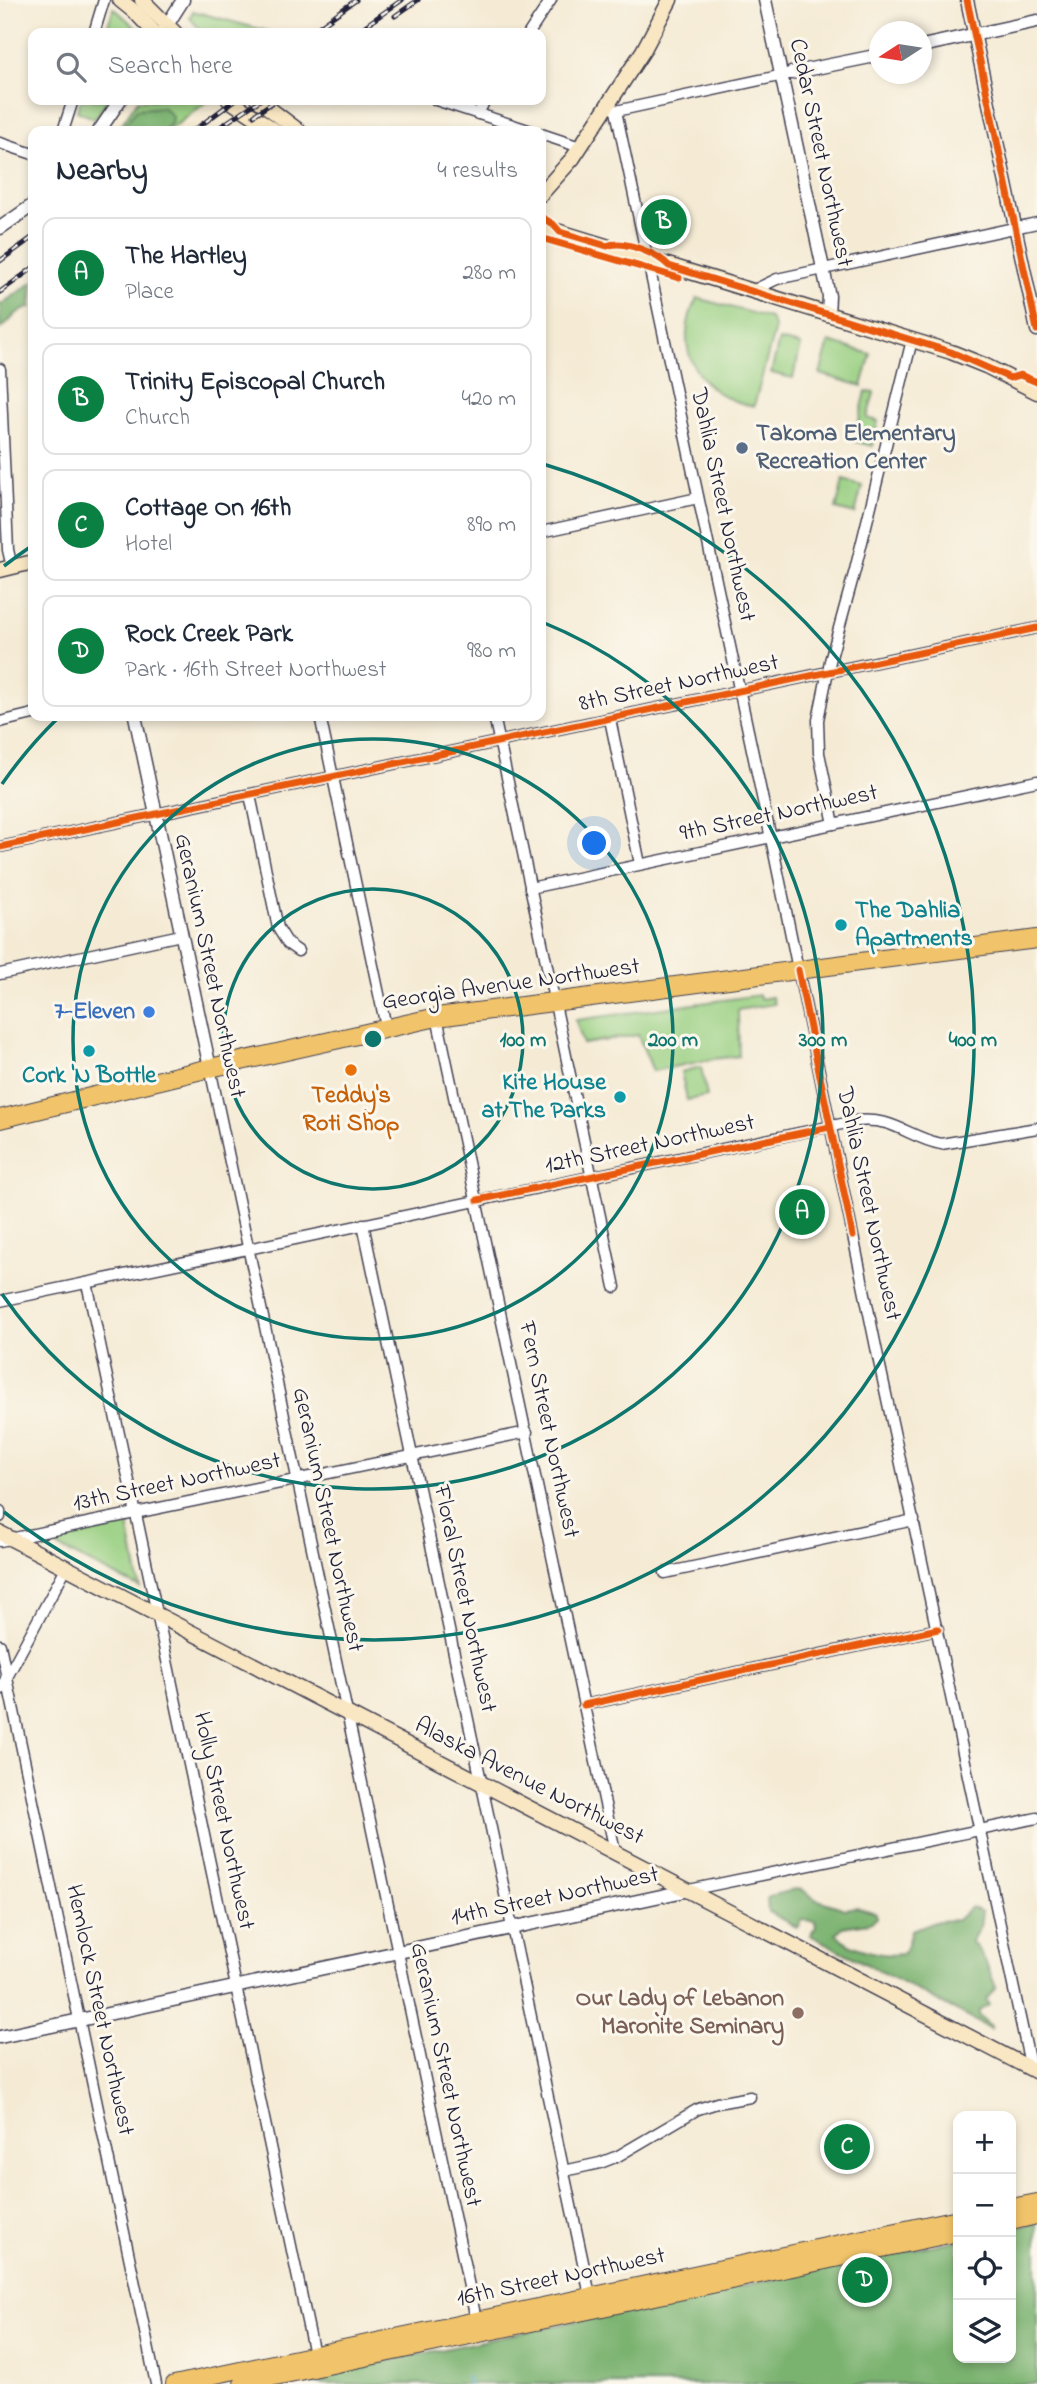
<!DOCTYPE html>
<html lang="en">
<head>
<meta charset="utf-8">
<style>
  :root { --surface:#fff; --page:#f6f6f7; --text:#1f2937; --muted:#747a83; --line:#e0e1e3; --accent:#0b8043 }
  body { margin:0; font-family:"Indie Flower",sans-serif; background:var(--page); color:var(--text) }
  .controls { position:absolute; right:21px; bottom:21px; display:grid; overflow:hidden; border-radius:14px; box-shadow:0 4px 10px #0003 }
  .controls button { width:63px; height:63px; display:grid; place-items:center; padding:0; border:0; border-bottom:2px solid var(--line); background:var(--surface); color:var(--text); font:35px sans-serif }
  .compass { position:absolute; left:869px; top:21px; width:63px; height:63px; border-radius:50%; background:var(--surface); box-shadow:0 4px 10px #0003; rotate:258deg }
  .you { position:absolute; left:595px; top:844px; width:24px; height:24px; margin:-18px; border:5px solid #fff; border-radius:50%; background:#1a73e8; box-shadow:0 0 0 10px #1a73e833 }
  .badge { display:grid; place-items:center; width:46px; height:46px; border-radius:50%; background:var(--accent); color:#fff; font-size:23px; font-weight:700 }
  .pin { position:absolute; translate:-50% -50%; border:4px solid #fff; box-shadow:0 2px 7px #0006 }
  .list { margin:0; padding:0; list-style:none }
  h2 { display:flex; justify-content:space-between; align-items:center; height:91px; margin:0; padding:0 28px; font-size:30px }
  h2 small { font-size:23px; font-weight:400; color:var(--muted) }
  .list li { display:grid; grid-template-columns:46px 1fr auto; gap:21px; align-items:center; box-sizing:border-box; height:112px; margin:0 14px 14px; padding:0 14px; border:2px solid var(--line); border-radius:14px }
  .list b { display:block; font-size:26px; white-space:nowrap }
  .list p { margin:0; font-size:23px; white-space:nowrap; color:var(--muted) }
  .list em { font-size:23px; font-style:normal; color:var(--muted) }
  .icon { flex:none; width:38px; height:38px; fill:none; stroke:currentColor; stroke-width:2; stroke-linecap:round; stroke-linejoin:round }
  .map { position:relative; flex:none; width:1037px; height:2384px; overflow:hidden }
  .search { position:absolute; background:var(--surface); box-shadow:0 4px 10px #0003; left:28px; top:28px; width:518px; height:77px; display:flex; align-items:center; gap:18px; box-sizing:border-box; padding:0 24px; border-radius:14px; color:var(--muted); font-size:26px }
  .panel { position:absolute; background:var(--surface); box-shadow:0 4px 10px #0003; left:28px; top:126px; width:518px; height:595px; border-radius:14px }
  .map>svg:first-child { display:block }
  .green { fill:#98cf81; stroke:#5d785e; stroke-width:2 }
  .forest { fill:#7ab26f; stroke:#4e6a55; stroke-width:2 }
  .lines { fill:none; stroke-linecap:round; stroke-linejoin:round }
  .stream { stroke:#4fabcd; stroke-width:2.5 }
  .minor-casing { stroke:#424052; stroke-width:13 }
  .tertiary-casing { stroke:#424052; stroke-width:15 }
  .secondary-casing { stroke:#424052; stroke-width:17 }
  .primary-casing { stroke:#424052; stroke-width:18 }
  .trunk-casing { stroke:#424052; stroke-width:20 }
  .minor { stroke:#fff; stroke-width:10 }
  .tertiary { stroke:#fff; stroke-width:12 }
  .secondary { stroke:#f9e7c3; stroke-width:14 }
  .primary { stroke:#f1c36a; stroke-width:16 }
  .trunk { stroke:#f1c36a; stroke-width:18 }
  .rail-casing { stroke:#22223b; stroke-width:5 }
  .rail { stroke:#fbf7ec; stroke-width:2.5; stroke-dasharray:8; stroke-linecap:butt }
  .cycleway-casing { stroke:#fbf7ec; stroke-width:11 }
  .cycleway { stroke:#e8590c; stroke-width:7 }
  .ring { fill:none; stroke:#0f766e; stroke-width:3.5 }
  .service-dot { fill:#5c6f8a; stroke:#fbf7ec; stroke-width:2.5 }
  .culture-dot { fill:#0f9aa8; stroke:#fbf7ec; stroke-width:2.5 }
  .shop-dot { fill:#3f7fe0; stroke:#fbf7ec; stroke-width:2.5 }
  .food-dot { fill:#e8710a; stroke:#fbf7ec; stroke-width:2.5 }
  .education-dot { fill:#8d6e63; stroke:#fbf7ec; stroke-width:2.5 }
  .labels { text-anchor:middle; dominant-baseline:central; stroke-width:6; stroke-linejoin:round; paint-order:stroke }
  .street-label { font-size:24px; fill:#22223b; stroke:#fbf7ec }
  .service-label { font-size:24px; font-weight:bold; fill:#4e5e75; stroke:#fbf7ec; text-anchor:start }
  .culture-label { font-size:24px; font-weight:bold; fill:#0d838f; stroke:#fbf7ec; text-anchor:start }
  .shop-label { font-size:24px; font-weight:bold; fill:#366cbe; stroke:#fbf7ec; text-anchor:end }
  .food-label { font-size:24px; font-weight:bold; fill:#c56008; stroke:#fbf7ec }
  .education-label { font-size:24px; font-weight:bold; fill:#785e54; stroke:#fbf7ec; text-anchor:end }
  .centre { fill:#0f766e; stroke:#fbf7ec; stroke-width:3.5 }
  .ring-label { font-size:21px; text-anchor:middle; font-weight:bold; fill:#0f766e; stroke:#fbf7ec; stroke-width:6; stroke-linejoin:round; paint-order:stroke }
</style>
</head>
<body>
<div class="map">
<svg width="1037" height="2384" viewBox="0 0 1037 2384">
  <rect width="100%" height="100%" fill="#fbf7ec"/>
  <filter id="ink" filterUnits="userSpaceOnUse"><feTurbulence type="fractalNoise" baseFrequency=".0143" numOctaves="2"/><feDisplacementMap in="SourceGraphic" scale="14" xChannelSelector="R" yChannelSelector="G"/><feConvolveMatrix kernelMatrix="1 2 1 2 8 2 1 2 1" color-interpolation-filters="sRGB"/></filter>
  <filter id="wash" filterUnits="userSpaceOnUse"><feTurbulence type="fractalNoise" baseFrequency=".00686" numOctaves="4" result="noise"/><feDisplacementMap in="SourceGraphic" scale="28" xChannelSelector="R" yChannelSelector="G"/><feGaussianBlur stdDeviation="1.57" result="paint"/><feColorMatrix in="noise" values="0 0 0 0 0 0 0 0 0 0 0 0 0 0 0 0 0 1.4 0 .05"/><feComposite in="paint" operator="in"/></filter>
  <g filter="url(#wash)">
    <rect width="100%" height="100%" fill="#f5ebd5"/>
    <g class="green">
      <polygon points="114,8 142,33 105,33"/>
      <polygon points="193,11 274,33 203,33 190,18"/>
      <polygon points="81,100 107,100 95,119 77,111"/>
      <polygon points="138,100 209,100 168,131 117,131"/>
      <path d="M697 298 770 318 775 328 754 406C699 397 670 349 697 298Z"/>
      <polygon points="779,340 801,345 793,378 771,373"/>
      <polygon points="829,342 871,354 862,386 820,374"/>
      <polygon points="866,391 874,393 867,418 878,421 872,446 854,441"/>
      <polygon points="843,481 862,486 855,514 836,509"/>
      <polygon points="759,995 760,999 772,997 774,1004 738,1010 739,1056 713,1059 653,1071 638,1035 583,1044 576,1020"/>
      <polygon points="701,1067 707,1096 687,1100 681,1072"/>
      <polygon points="128,1524 140,1588 50,1543"/>
    </g>
    <g class="forest">
      <polygon points="163,107 172,116 171,124 163,131 120,131 137,109"/>
      <path d="M33 282 31 307C26 309 20 311 16 314 9 320 10 323 0 329V305Z"/>
      <path d="M796 1889 803 1890 815 1899 845 1909 857 1907 876 1913V1918L869 1923 842 1927 836 1934C850 1949 882 1957 902 1954L906 1950 911 1930 938 1921 957 1920 971 1907 982 1912 980 1926 971 1942C985 1954 989 1971 996 1987L986 2000 989 2005 979 2011V2016L991 2026V2029L810 1935 816 1927 815 1921 802 1920 798 1928 768 1912 767 1899 769 1896Z"/>
      <polygon points="1037,2223 1037,2384 279,2384 958,2240 958,2358 1011,2358 1011,2229"/>
    </g>
    <g class="lines">
      <polyline class="stream" points="467,2376 469,2384"/>
    </g>
  </g>
  <g filter="url(#ink)">
    <g class="lines">
      <defs>
        <g id="minor">
          <polyline points="94,33 104,0"/>
          <polyline points="529,33 551,0"/>
          <polyline points="436,100 531,131"/>
          <polyline points="608,104 616,111 773,848 878,1357 1031,2069"/>
          <polyline points="616,111 788,74"/>
          <polyline points="478,114 485,100"/>
          <polyline points="63,131 73,100"/>
          <polyline points="541,134 580,147"/>
          <polyline points="0,143 33,154"/>
          <polyline points="752,291 777,279 1037,223"/>
          <polyline points="0,369 8,550 12,567"/>
          <polyline points="541,532 698,498"/>
          <polyline points="320,716 386,1027"/>
          <polyline points="494,716 615,1287"/>
          <polyline points="610,719 640,864"/>
          <polyline points="0,722 33,714"/>
          <polyline points="250,795 278,928 288,944 298,951"/>
          <polyline points="834,824 819,753 818,720 830,661 855,570 912,340"/>
          <polyline points="0,847 1037,628"/>
          <polyline points="530,888 1037,781"/>
          <polyline points="0,974 181,935"/>
          <polyline points="437,1017 615,1851"/>
          <polyline points="210,1068 477,2324"/>
          <polyline points="363,1224 591,2300"/>
          <polyline points="87,1283 315,2359"/>
          <path d="M0 1301 856 1121C895 1117 907 1137 941 1144L1037 1128"/>
          <polyline points="0,1511 0,1517"/>
          <polyline points="0,1541 527,1432"/>
          <polyline points="665,1573 914,1520"/>
          <polyline points="0,1645 156,2384"/>
          <polyline points="0,1690 66,1568"/>
          <polyline points="584,1705 938,1629"/>
          <polyline points="689,1890 1037,1818"/>
          <polyline points="564,2171 600,2163 618,2156 698,2109 717,2103 750,2097"/>
        </g>
        <g id="tertiary">
          <polyline points="765,0 829,296 828,315"/>
          <polyline points="967,0 1037,330"/>
          <polyline points="162,33 183,0"/>
          <polyline points="922,46 1037,21"/>
          <polyline points="791,73 880,55"/>
          <polyline points="99,131 120,100"/>
          <polyline points="0,228 33,205"/>
          <polyline points="135,716 210,1068"/>
          <polyline points="0,2037 689,1890"/>
        </g>
        <g id="secondary">
          <polyline points="120,0 136,13 155,33"/>
          <polyline points="142,0 175,33"/>
          <polyline points="229,100 276,131"/>
          <polyline points="258,100 299,131"/>
          <polyline points="541,194 573,158 643,51 670,0"/>
          <polyline points="541,226 951,352 986,366 1037,392"/>
          <polyline points="0,570 33,562"/>
          <polyline points="0,1533 1037,2072"/>
        </g>
        <g id="primary">
          <polyline points="1011,2207 1037,2202"/>
          <polyline points="1011,2222 1037,2216"/>
          <polyline points="174,2384 958,2218"/>
          <polyline points="242,2384 958,2233"/>
        </g>
        <polyline id="trunk" points="0,1119 210,1068 437,1017 1037,939"/>
      </defs>
      <use href="#minor" class="minor-casing"/>
      <use href="#tertiary" class="tertiary-casing"/>
      <use href="#secondary" class="secondary-casing"/>
      <use href="#primary" class="primary-casing"/>
      <use href="#trunk" class="trunk-casing"/>
      <use href="#minor" class="minor"/>
      <use href="#tertiary" class="tertiary"/>
      <use href="#secondary" class="secondary"/>
      <use href="#primary" class="primary"/>
      <use href="#trunk" class="trunk"/>
      <defs>
        <g id="rail">
          <polyline points="395,16 418,0"/>
          <polyline points="310,33 356,0"/>
          <polyline points="355,33 402,0"/>
          <polyline points="254,115 276,100"/>
          <polyline points="193,131 235,100"/>
          <polyline points="214,131 260,100"/>
          <polyline points="0,261 33,237"/>
          <polyline points="0,292 33,268"/>
        </g>
      </defs>
      <use href="#rail" class="rail-casing"/>
      <use href="#rail" class="rail"/>
      <defs>
        <g id="cycleway">
          <polyline points="967,0 1037,330"/>
          <path d="M541 217 553 224 560 232 607 246C623 239 658 254 669 266L951 352 1010 378 1020 375 1037 382"/>
          <polyline points="541,238 679,278"/>
          <polyline points="0,847 1037,628"/>
          <polyline points="798,970 853,1236"/>
          <polyline points="478,1200 830,1127"/>
          <polyline points="584,1705 938,1629"/>
        </g>
      </defs>
      <use href="#cycleway" class="cycleway-casing"/>
      <use href="#cycleway" class="cycleway"/>
    </g>
  </g>
  <g class="ring">
    <circle cx="373" cy="1039" r="150"/>
    <circle cx="373" cy="1039" r="300"/>
    <path d="M2 784A450 450 0 0 1 58 718M542 622A450 450 0 1 1 2 1294"/>
    <path d="M4 566A600 600 0 0 1 33 545M543 464A600 600 0 1 1 4 1512"/>
  </g>
  <circle class="service-dot" cx="742" cy="448" r="7"/>
  <g class="culture-dot">
    <circle cx="841" cy="925" r="7"/>
    <circle cx="89" cy="1051" r="7"/>
    <circle cx="620" cy="1097" r="7"/>
  </g>
  <circle class="shop-dot" cx="149" cy="1012" r="7"/>
  <circle class="food-dot" cx="351" cy="1070" r="7"/>
  <circle class="education-dot" cx="798" cy="2013" r="7"/>
  <g class="labels">
    <g class="street-label">
      <text transform="translate(820 153) rotate(78)">Cedar Street Northwest</text>
      <text transform="translate(722 505) rotate(78)">Dahlia Street Northwest</text>
      <text transform="translate(679 684) rotate(-12)">8th Street Northwest</text>
      <text transform="translate(779 814) rotate(-12)">9th Street Northwest</text>
      <text transform="translate(209 966) rotate(78)">Geranium Street Northwest</text>
      <text transform="translate(511 985) rotate(-8)">Georgia Avenue Northwest</text>
      <text transform="translate(650 1145) rotate(-12)">12th Street Northwest</text>
      <text transform="translate(868 1204) rotate(78)">Dahlia Street Northwest</text>
      <text transform="translate(548 1430) rotate(78)">Fern Street Northwest</text>
      <text transform="translate(177 1483) rotate(-12)">13th Street Northwest</text>
      <text transform="translate(327 1520) rotate(78)">Geranium Street Northwest</text>
      <text transform="translate(464 1599) rotate(78)">Floral Street Northwest</text>
      <text transform="translate(529 1782) rotate(27)">Alaska Avenue Northwest</text>
      <text transform="translate(223 1821) rotate(78)">Holly Street Northwest</text>
      <text transform="translate(555 1897) rotate(-12)">14th Street Northwest</text>
      <text transform="translate(99 2010) rotate(78)">Hemlock Street Northwest</text>
      <text transform="translate(445 2075) rotate(78)">Geranium Street Northwest</text>
      <text transform="translate(561 2278) rotate(-12)">16th Street Northwest</text>
    </g>
    <g class="service-label">
      <text x="756" y="434">Takoma Elementary<tspan x="756" dy="28">Recreation Center</tspan></text>
    </g>
    <g class="culture-label">
      <text x="855" y="911">The Dahlia<tspan x="855" dy="28">Apartments</tspan></text>
      <text x="89" y="1076" text-anchor="middle">Cork 'N Bottle</text>
      <text x="606" y="1083" text-anchor="end">Kite House<tspan x="606" dy="28">at The Parks</tspan></text>
    </g>
    <g class="shop-label">
      <text x="135" y="1012">7-Eleven</text>
    </g>
    <g class="food-label">
      <text x="351" y="1096">Teddy's<tspan x="351" dy="28">Roti Shop</tspan></text>
    </g>
    <g class="education-label">
      <text x="784" y="1999">Our Lady of Lebanon<tspan x="784" dy="28">Maronite Seminary</tspan></text>
    </g>
  </g>
  <circle cx="373" cy="1039" r="10" class="centre"/>
  <g class="ring-label">
    <text x="523" y="1046">100 m</text>
    <text x="673" y="1046">200 m</text>
    <text x="823" y="1046">300 m</text>
    <text x="973" y="1046">400 m</text>
  </g>
</svg>
<div class="controls">
<button>+</button>
<button>−</button>
<button><svg class="icon" aria-label="locate" viewBox="0 0 24 24"><circle cx="12" cy="12" r="6"/><path d="M12 2v4M12 18v4M2 12h4M18 12h4"/></svg></button>
<button><svg class="icon" aria-label="layers" viewBox="0 0 24 24"><path d="M12 4l9 5-9 5-9-5zM3 14l9 5 9-5"/></svg></button>
</div>
<svg class="compass" viewBox="-18 -18 36 36"><path d="M0-13l5 13h-10z" fill="#e53935"/><path d="M0 13l5-13h-10z" fill="#747a83"/></svg>
<div class="you"></div>
<div class="pin badge" style="left:802px;top:1212px">A</div>
<div class="pin badge" style="left:664px;top:222px">B</div>
<div class="pin badge" style="left:847px;top:2147px">C</div>
<div class="pin badge" style="left:865px;top:2280px">D</div>
<div class="search"><svg class="icon" aria-label="search" viewBox="0 0 24 24"><circle cx="10" cy="10" r="6"/><path d="M15 15l6 6"/></svg>Search here</div>
<section class="panel">
<h2>Nearby<small>4 results</small></h2>
<ul class="list">
<li><span class="badge">A</span><div><b>The Hartley</b><p>Place</p></div><em>280 m</em></li>
<li><span class="badge">B</span><div><b>Trinity Episcopal Church</b><p>Church</p></div><em>420 m</em></li>
<li><span class="badge">C</span><div><b>Cottage On 16th</b><p>Hotel</p></div><em>890 m</em></li>
<li><span class="badge">D</span><div><b>Rock Creek Park</b><p>Park · 16th Street Northwest</p></div><em>980 m</em></li>
</ul>
</section>
</div>
</body>
</html>
